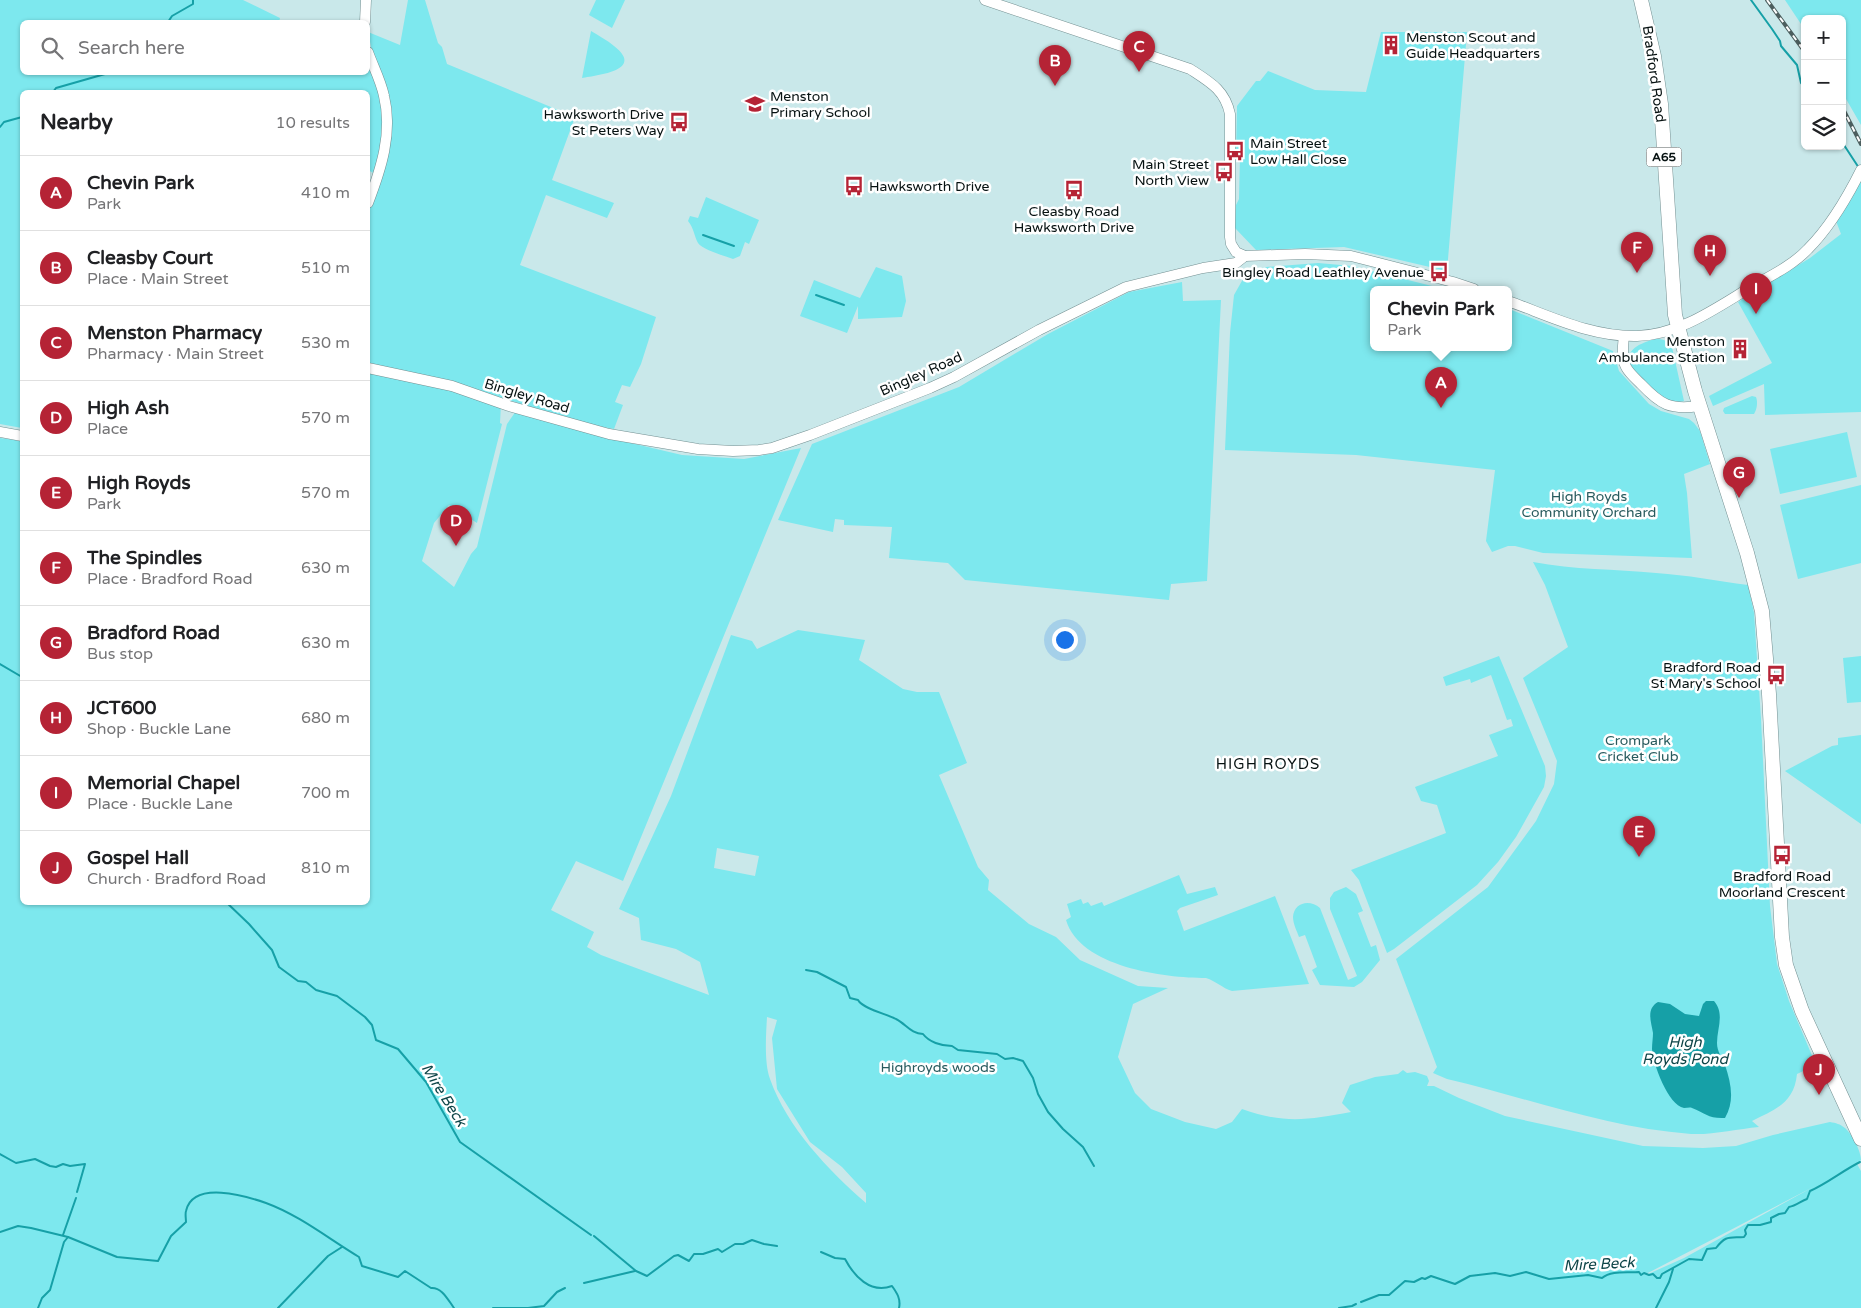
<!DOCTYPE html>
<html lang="en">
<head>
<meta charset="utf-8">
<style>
  :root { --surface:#fff; --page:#f6f6f6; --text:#202124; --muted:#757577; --line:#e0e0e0; --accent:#b52335 }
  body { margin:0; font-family:"Varela Round",sans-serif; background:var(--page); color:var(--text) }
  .controls { position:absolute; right:15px; top:15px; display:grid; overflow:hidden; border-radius:8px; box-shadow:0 1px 4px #0004 }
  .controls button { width:45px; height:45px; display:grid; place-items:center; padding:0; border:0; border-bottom:1px solid var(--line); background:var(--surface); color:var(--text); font:25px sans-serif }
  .you { position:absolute; left:1064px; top:639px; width:18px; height:18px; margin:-12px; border:4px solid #fff; border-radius:50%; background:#1a73e8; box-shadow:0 0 0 8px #1a73e833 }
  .badge { display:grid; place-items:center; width:32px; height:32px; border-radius:50%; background:var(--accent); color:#fff; font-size:16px; font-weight:700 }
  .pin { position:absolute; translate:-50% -41px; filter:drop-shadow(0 1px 2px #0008) }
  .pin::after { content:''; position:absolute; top:26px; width:18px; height:15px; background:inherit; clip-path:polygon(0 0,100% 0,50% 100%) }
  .popup { position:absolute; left:1370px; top:286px; width:142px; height:65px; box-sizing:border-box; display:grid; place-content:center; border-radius:8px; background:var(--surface); filter:drop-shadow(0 1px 4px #0005); font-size:16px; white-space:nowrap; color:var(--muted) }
  .popup b { font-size:19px; color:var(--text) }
  .popup::after { content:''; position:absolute; left:50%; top:100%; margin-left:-10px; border:10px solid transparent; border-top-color:var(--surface) }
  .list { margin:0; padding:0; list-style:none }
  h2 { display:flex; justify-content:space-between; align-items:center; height:65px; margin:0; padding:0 20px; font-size:21px }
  h2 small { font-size:16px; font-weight:400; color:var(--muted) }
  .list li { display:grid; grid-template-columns:32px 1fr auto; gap:15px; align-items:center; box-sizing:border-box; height:75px; padding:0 20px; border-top:1px solid var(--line) }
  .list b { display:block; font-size:19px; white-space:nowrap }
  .list p { margin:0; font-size:16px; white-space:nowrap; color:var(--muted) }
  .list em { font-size:16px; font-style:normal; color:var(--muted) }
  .icon { flex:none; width:28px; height:28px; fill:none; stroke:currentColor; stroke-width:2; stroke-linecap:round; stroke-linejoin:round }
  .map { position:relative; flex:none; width:1861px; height:1308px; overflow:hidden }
  .search { position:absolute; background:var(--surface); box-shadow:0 1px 4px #0004; left:20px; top:20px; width:350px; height:55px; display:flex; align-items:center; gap:12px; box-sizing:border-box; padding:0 18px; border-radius:8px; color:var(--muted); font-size:19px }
  .panel { position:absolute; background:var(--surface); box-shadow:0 1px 4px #0004; left:20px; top:90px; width:350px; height:815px; border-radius:8px }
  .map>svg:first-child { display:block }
  .green { fill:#7de8ee; fill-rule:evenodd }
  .water { fill:#16a0a7 }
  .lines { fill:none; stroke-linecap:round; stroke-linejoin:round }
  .stream { stroke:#16a0a7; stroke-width:2 }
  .minor-casing { stroke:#749092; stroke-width:11 }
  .major-casing { stroke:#749092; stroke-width:15 }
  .minor { stroke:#fff; stroke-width:10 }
  .major { stroke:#fff; stroke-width:14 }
  .rail-casing { stroke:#4c5e5e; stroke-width:4 }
  .rail { stroke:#fff; stroke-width:2; stroke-dasharray:5.5; stroke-linecap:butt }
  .labels { text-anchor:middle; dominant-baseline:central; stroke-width:5; stroke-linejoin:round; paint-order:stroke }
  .shield { fill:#fff; stroke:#515858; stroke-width:1 }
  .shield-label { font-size:12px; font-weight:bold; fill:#061111 }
  .poi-label { font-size:14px; fill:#061111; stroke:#fff; text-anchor:end }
  .street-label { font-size:14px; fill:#061111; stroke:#fff }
  .park-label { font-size:14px; fill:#285b5e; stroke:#fff }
  .neighbourhood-label { font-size:15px; letter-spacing:1px; fill:#061111; stroke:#fff }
  .water-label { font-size:15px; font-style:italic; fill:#0e4548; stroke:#fff }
</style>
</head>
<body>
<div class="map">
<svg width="1861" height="1308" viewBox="0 0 1861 1308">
  <rect width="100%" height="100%" fill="#c9e8ea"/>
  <g class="green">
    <polygon points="0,0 243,0 280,18 279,22 22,22 22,72 368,72 368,63 384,96 384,123 375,174 368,170 368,92 22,92 22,428 0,424"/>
    <polygon points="408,0 425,0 438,43 442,47 447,64 575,117 552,180 614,203 607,218 546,195 520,265 656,317 641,364 630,387 622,385 615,402 623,405 614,429 581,423 471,388 368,364 368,211 387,162 390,140 368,32 400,45"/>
    <polygon points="596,0 625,0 612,28 589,15"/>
    <polygon points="1785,0 1861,0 1861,125 1842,92 1842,19 1805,19 1805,30"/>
    <path d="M591 31C599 36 607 40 614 46 645 70 599 75 582 78Z"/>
    <polygon points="1381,32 1467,32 1447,271 1344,247 1256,250 1235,228 1236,205 1239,199 1240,158 1236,155 1237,106 1256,81 1260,81 1268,71 1315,90 1366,92"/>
    <polygon points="1861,179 1861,412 1765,415 1764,384 1713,406 1709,396 1772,363 1738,302 1810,258 1841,234 1836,221"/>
    <path d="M706 197 759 220 749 244 745 242 740 256 733 259C725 256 703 250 698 243 694 236 694 228 688 221L690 216 698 218Z"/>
    <polygon points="1318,263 1352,266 1444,289 1374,289 1374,347 1508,347 1509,309 1613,351 1619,371 1649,404 1661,411 1689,419 1694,423 1700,431 1710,464 1684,474 1687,493 1692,558 1543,553 1515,546 1508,546 1492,552 1486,541 1495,470 1356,455 1225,450 1230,333 1234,295 1243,279 1251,272 1266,267"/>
    <polygon points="876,267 902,276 906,301 902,317 858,319 858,306 847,333 800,316 814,280 860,298"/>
    <polygon points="1182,282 1183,301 1221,300 1207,581 1171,584 1169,600 965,580 948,563 889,558 892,527 844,525 844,520 835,519 833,532 778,520 812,444 959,387 1048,334 1129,292"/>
    <path d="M1655 339C1663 339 1668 340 1672 347L1684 401C1679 402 1674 403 1668 402 1660 398 1651 388 1645 381 1641 377 1635 372 1632 367 1622 349 1642 343 1655 339Z"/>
    <path d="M368 370 466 394 501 404 500 423 502 424 477 523 449 505 434 523 422 561 454 587 471 554 477 547 507 424 516 411 605 437 682 455 744 459 801 448 623 881 576 861 551 910 594 932 587 947 601 955 709 995 700 962 676 949 641 940 639 918 619 909 671 796 731 635 752 641 757 649 798 630 865 640 859 660 903 689 917 692H939L967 763 939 775 978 867 989 880 988 890 1029 924 1056 937 1080 960 1138 986 1168 988 1133 1004 1118 1057 1135 1093 1151 1109 1185 1122 1216 1129 1232 1122 1242 1109C1284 1124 1308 1120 1351 1112L1342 1103 1350 1085 1375 1077 1398 1074 1403 1070 1407 1073 1415 1072 1427 1076 1429 1081 1427 1086H1434L1459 1098 1505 1116 1643 1146 1703 1148 1736 1146 1773 1135 1830 1122C1836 1123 1840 1124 1845 1128 1852 1134 1861 1151 1861 1160L1857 1164 1861 1171V1308H0V438L22 441V902H368ZM717 848 759 856 755 876 714 868ZM767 1017 777 1020 772 1038 777 1089 810 1142 842 1167 866 1193V1203C828 1170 787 1127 770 1079 764 1063 766 1034 767 1017ZM1815 1186 1684 1258 1646 1275V1274Z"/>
    <path d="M1752 396 1756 397C1758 402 1757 409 1754 414H1725L1723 411 1724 408Z"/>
    <polygon points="1847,432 1857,477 1780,494 1770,449"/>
    <polygon points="1861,485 1861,563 1798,579 1780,505"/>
    <path d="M1533 562C1574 570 1615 569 1656 573 1687 575 1717 581 1748 585L1754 613 1761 719 1770 906 1777 964 1789 1001 1816 1065 1797 1074C1794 1103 1776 1109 1752 1121L1759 1127C1737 1129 1713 1135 1691 1134 1607 1128 1528 1098 1447 1079L1433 1073 1437 1067 1396 959 1488 887 1536 821 1554 784 1557 761 1523 678 1568 647 1545 585Z"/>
    <polygon points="1499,656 1545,766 1546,776 1544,787 1516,837 1498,862 1477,885 1394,949 1387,953 1359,880 1351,870 1446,833 1437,805 1421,801 1415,787 1498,756 1489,735 1513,726 1511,719 1507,720 1491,675 1471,683 1470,679 1446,686 1443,677"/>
    <polygon points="1861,656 1861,702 1847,703 1843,658"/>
    <polygon points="1861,735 1861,824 1785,771 1832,746 1838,745 1838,738"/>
    <path d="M1179 875 1187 894 1215 887 1218 895 1180 908 1177 911 1184 931 1275 896 1309 984 1232 991C1222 988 1216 981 1206 978 1164 978 1080 967 1066 920L1071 917 1067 904 1081 899 1083 904 1088 902 1091 906 1102 902 1104 906Z"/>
    <path d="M1346 887 1356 894 1363 911 1358 913 1371 947 1376 945 1380 960 1362 982 1354 987 1320 985 1312 970 1317 967 1305 935 1299 937C1297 931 1293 924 1293 917 1294 902 1310 899 1320 908L1348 980 1357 976 1330 909V898L1334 892Z"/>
  </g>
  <path class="water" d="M1706 1001H1714C1725 1014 1717 1028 1717 1043 1717 1052 1722 1057 1725 1065 1731 1083 1735 1101 1725 1118 1709 1119 1705 1113 1692 1108 1690 1107 1687 1108 1684 1108 1668 1105 1653 1064 1652 1049 1652 1043 1653 1038 1653 1033 1651 1021 1646 1009 1658 1002L1670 1004 1685 1014 1699 1016 1703 1004Z"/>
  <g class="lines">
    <g class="stream">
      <polyline points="1751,0 1772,29 1780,41 1781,46 1797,65 1801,83 1805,88"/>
      <polyline points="168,22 172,16 193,4 193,0"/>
      <polyline points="53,92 56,88 112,72"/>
      <polyline points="0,127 4,122 22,117"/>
      <polyline points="1842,142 1859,168"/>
      <polyline points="703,235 734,246"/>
      <polyline points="816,295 844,305"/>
      <polyline points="0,664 22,677"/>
      <polyline points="226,902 249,924 272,950 279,967 298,981 306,982 316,990 337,996 365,1017 372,1025 376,1040 398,1049 426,1082 460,1142 591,1235"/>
      <path d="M806 970 817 972 846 987 850 998 858 1000C863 1009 887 1014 896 1019 906 1024 911 1034 923 1034 929 1042 941 1046 952 1046L958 1050 997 1054 1005 1059 1013 1058 1023 1061 1033 1078 1038 1094 1048 1112 1063 1129 1083 1147 1094 1166"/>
      <polyline points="0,1154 16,1163 35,1159 50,1166 56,1167 63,1164 70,1166 85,1164 77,1192"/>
      <path d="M0 1232 18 1226 31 1228 68 1237 117 1257 158 1261 171 1236 186 1222C186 1219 185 1214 186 1211 193 1180 246 1196 266 1203 299 1215 329 1239 359 1257L362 1266 398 1277 405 1271 431 1288C442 1287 448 1300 454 1308"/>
      <polyline points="63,1235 76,1198"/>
      <polyline points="594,1236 636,1271 647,1276 674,1256 678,1255 689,1261 694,1254 703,1254 718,1249 722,1252 735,1244 743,1244 752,1240 764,1244 777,1246"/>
      <path d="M821 1252 835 1258 845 1259C854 1276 870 1294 892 1286 897 1293 901 1299 899 1308"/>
      <polyline points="584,1283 635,1271"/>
      <path d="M1361 1302 1379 1295H1389L1405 1281 1414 1282 1422 1278 1425 1279 1431 1276 1455 1284 1470 1276 1495 1273 1510 1276 1526 1272 1549 1279 1588 1275 1602 1278C1611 1270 1627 1273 1639 1272L1641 1275 1644 1273 1649 1275 1653 1274 1657 1278H1660L1662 1274 1689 1259 1702 1260 1707 1249 1716 1248C1726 1235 1729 1238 1744 1237L1746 1234 1745 1230 1748 1225H1760L1771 1222V1218L1779 1214 1785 1213 1789 1207C1796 1206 1801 1201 1807 1199L1810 1191C1828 1183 1842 1171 1860 1162"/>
      <polyline points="38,1308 42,1298 50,1290 64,1242 68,1237"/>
      <polyline points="278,1308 328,1256 342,1247"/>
      <polyline points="493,1308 528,1308 544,1306 557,1292 565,1288"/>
      <polyline points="1339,1308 1352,1306 1356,1304"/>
      <polyline points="1656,1308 1669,1282 1673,1269"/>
    </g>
    <defs>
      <g id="minor">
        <path d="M985 0 1190 69C1210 82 1225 90 1230 114V237L1231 244 1236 252 1245 256 1305 254 1351 256 1453 282 1474 289"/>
        <polyline points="365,22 366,0"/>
        <path d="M368 52C373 66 381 81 384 96 393 133 381 169 368 203"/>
        <path d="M1508 301C1550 316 1591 337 1637 336 1679 335 1716 308 1751 287 1770 276 1792 266 1808 249 1830 227 1847 198 1861 170"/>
        <path d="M1624 336C1623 345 1621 357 1626 367 1629 373 1636 379 1641 384 1661 405 1670 410 1699 406"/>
        <polyline points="368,368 452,386 509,406 609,434 698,449 733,451 759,450 772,448 810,435 930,388 954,377 1039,330 1126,287 1203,268 1236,263 1245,256"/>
        <polyline points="0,432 22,436"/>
      </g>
      <polyline id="major" points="1641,0 1654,56 1661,104 1675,315 1695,391 1747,553 1762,611 1769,694 1782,937 1786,965 1802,1011 1861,1139"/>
    </defs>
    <use href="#minor" class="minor-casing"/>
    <use href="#major" class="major-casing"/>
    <use href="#minor" class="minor"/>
    <use href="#major" class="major"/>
    <defs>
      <g id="rail">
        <polyline points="1767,0 1805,52"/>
        <polyline points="1842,107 1861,144"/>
      </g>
    </defs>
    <use href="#rail" class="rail-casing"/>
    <use href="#rail" class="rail"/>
  </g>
  <defs>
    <symbol id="building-bare" viewBox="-9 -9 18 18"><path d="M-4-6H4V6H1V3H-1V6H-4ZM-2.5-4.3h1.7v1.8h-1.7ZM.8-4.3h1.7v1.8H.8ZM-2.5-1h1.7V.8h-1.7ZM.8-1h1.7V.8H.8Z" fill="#b52335" stroke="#fff" stroke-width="2.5" paint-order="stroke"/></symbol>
    <symbol id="school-bare" viewBox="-9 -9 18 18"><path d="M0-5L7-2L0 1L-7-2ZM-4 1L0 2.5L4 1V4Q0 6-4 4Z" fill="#b52335" stroke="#fff" stroke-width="2.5" paint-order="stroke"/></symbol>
    <symbol id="bus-bare" viewBox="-9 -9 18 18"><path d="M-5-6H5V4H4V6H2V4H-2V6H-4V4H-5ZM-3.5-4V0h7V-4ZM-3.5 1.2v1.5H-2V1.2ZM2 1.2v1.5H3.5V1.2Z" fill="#b52335" stroke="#fff" stroke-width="2.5" paint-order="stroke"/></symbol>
  </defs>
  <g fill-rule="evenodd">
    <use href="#building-bare" x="1377" y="31" width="28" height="28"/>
    <use href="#school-bare" x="741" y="90" width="28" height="28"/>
    <use href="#bus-bare" x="665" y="108" width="28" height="28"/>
    <use href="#bus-bare" x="1221" y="137" width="28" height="28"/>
    <use href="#bus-bare" x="1210" y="158" width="28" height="28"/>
    <use href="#bus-bare" x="840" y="172" width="28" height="28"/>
    <use href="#bus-bare" x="1060" y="176" width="28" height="28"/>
    <use href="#bus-bare" x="1425" y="258" width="28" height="28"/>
    <use href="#building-bare" x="1726" y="335" width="28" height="28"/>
    <use href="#bus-bare" x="1762" y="661" width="28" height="28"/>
    <use href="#bus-bare" x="1768" y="841" width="28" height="28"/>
  </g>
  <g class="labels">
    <rect class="shield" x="1646.5" y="147.5" width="35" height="19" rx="4"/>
    <g class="shield-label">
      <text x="1664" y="157">A65</text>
    </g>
    <g class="poi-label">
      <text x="1406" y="37" text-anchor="start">Menston Scout and<tspan x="1406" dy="16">Guide Headquarters</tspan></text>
      <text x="770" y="96" text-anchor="start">Menston<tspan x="770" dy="16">Primary School</tspan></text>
      <text x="664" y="114">Hawksworth Drive<tspan x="664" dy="16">St Peters Way</tspan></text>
      <text x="1250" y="143" text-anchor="start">Main Street<tspan x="1250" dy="16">Low Hall Close</tspan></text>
      <text x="1209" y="164">Main Street<tspan x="1209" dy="16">North View</tspan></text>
      <text x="869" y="186" text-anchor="start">Hawksworth Drive</text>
      <text x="1074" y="211" text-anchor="middle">Cleasby Road<tspan x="1074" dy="16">Hawksworth Drive</tspan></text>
      <text x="1424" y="272">Bingley Road Leathley Avenue</text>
      <text x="1725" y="341">Menston<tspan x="1725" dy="16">Ambulance Station</tspan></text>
      <text x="1761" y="667">Bradford Road<tspan x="1761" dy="16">St Mary's School</tspan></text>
      <text x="1782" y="876" text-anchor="middle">Bradford Road<tspan x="1782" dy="16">Moorland Crescent</tspan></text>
    </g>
    <g class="street-label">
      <text transform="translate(1654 74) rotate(82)">Bradford Road</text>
      <text transform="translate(921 374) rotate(-24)">Bingley Road</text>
      <text transform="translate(527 396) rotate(17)">Bingley Road</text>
    </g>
    <g class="park-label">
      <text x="1589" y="496">High Royds<tspan x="1589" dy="16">Community Orchard</tspan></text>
      <text x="1638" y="740">Crompark<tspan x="1638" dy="16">Cricket Club</tspan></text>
      <text x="938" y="1067">Highroyds woods</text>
    </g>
    <g class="neighbourhood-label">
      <text x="1268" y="764">HIGH ROYDS</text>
    </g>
    <g class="water-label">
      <text x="1685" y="1042">High<tspan x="1685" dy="17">Royds Pond</tspan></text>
      <text transform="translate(444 1095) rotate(58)">Mire Beck</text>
      <text transform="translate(1599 1264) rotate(-3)">Mire Beck</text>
    </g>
  </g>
</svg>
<div class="controls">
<button>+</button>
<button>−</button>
<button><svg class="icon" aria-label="layers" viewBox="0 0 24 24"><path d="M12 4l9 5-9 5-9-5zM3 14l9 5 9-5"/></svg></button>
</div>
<div class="you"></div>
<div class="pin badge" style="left:1441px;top:408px">A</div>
<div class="popup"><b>Chevin Park</b>Park</div>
<div class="pin badge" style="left:1055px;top:86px">B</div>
<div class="pin badge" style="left:1139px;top:72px">C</div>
<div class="pin badge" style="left:456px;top:546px">D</div>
<div class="pin badge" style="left:1639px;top:857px">E</div>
<div class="pin badge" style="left:1637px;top:273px">F</div>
<div class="pin badge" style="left:1739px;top:498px">G</div>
<div class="pin badge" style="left:1710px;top:276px">H</div>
<div class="pin badge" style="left:1756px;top:314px">I</div>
<div class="pin badge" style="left:1819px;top:1095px">J</div>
<div class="search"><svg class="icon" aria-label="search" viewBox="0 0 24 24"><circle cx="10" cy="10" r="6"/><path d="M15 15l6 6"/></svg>Search here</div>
<section class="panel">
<h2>Nearby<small>10 results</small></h2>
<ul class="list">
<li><span class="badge">A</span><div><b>Chevin Park</b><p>Park</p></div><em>410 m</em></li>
<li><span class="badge">B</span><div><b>Cleasby Court</b><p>Place · Main Street</p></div><em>510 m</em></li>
<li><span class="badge">C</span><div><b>Menston Pharmacy</b><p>Pharmacy · Main Street</p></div><em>530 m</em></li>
<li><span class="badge">D</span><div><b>High Ash</b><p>Place</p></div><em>570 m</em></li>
<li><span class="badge">E</span><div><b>High Royds</b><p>Park</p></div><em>570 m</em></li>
<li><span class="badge">F</span><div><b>The Spindles</b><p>Place · Bradford Road</p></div><em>630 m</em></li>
<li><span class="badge">G</span><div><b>Bradford Road</b><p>Bus stop</p></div><em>630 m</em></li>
<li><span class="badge">H</span><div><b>JCT600</b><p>Shop · Buckle Lane</p></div><em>680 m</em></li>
<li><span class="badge">I</span><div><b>Memorial Chapel</b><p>Place · Buckle Lane</p></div><em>700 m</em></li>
<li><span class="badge">J</span><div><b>Gospel Hall</b><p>Church · Bradford Road</p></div><em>810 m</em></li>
</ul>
</section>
</div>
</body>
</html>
